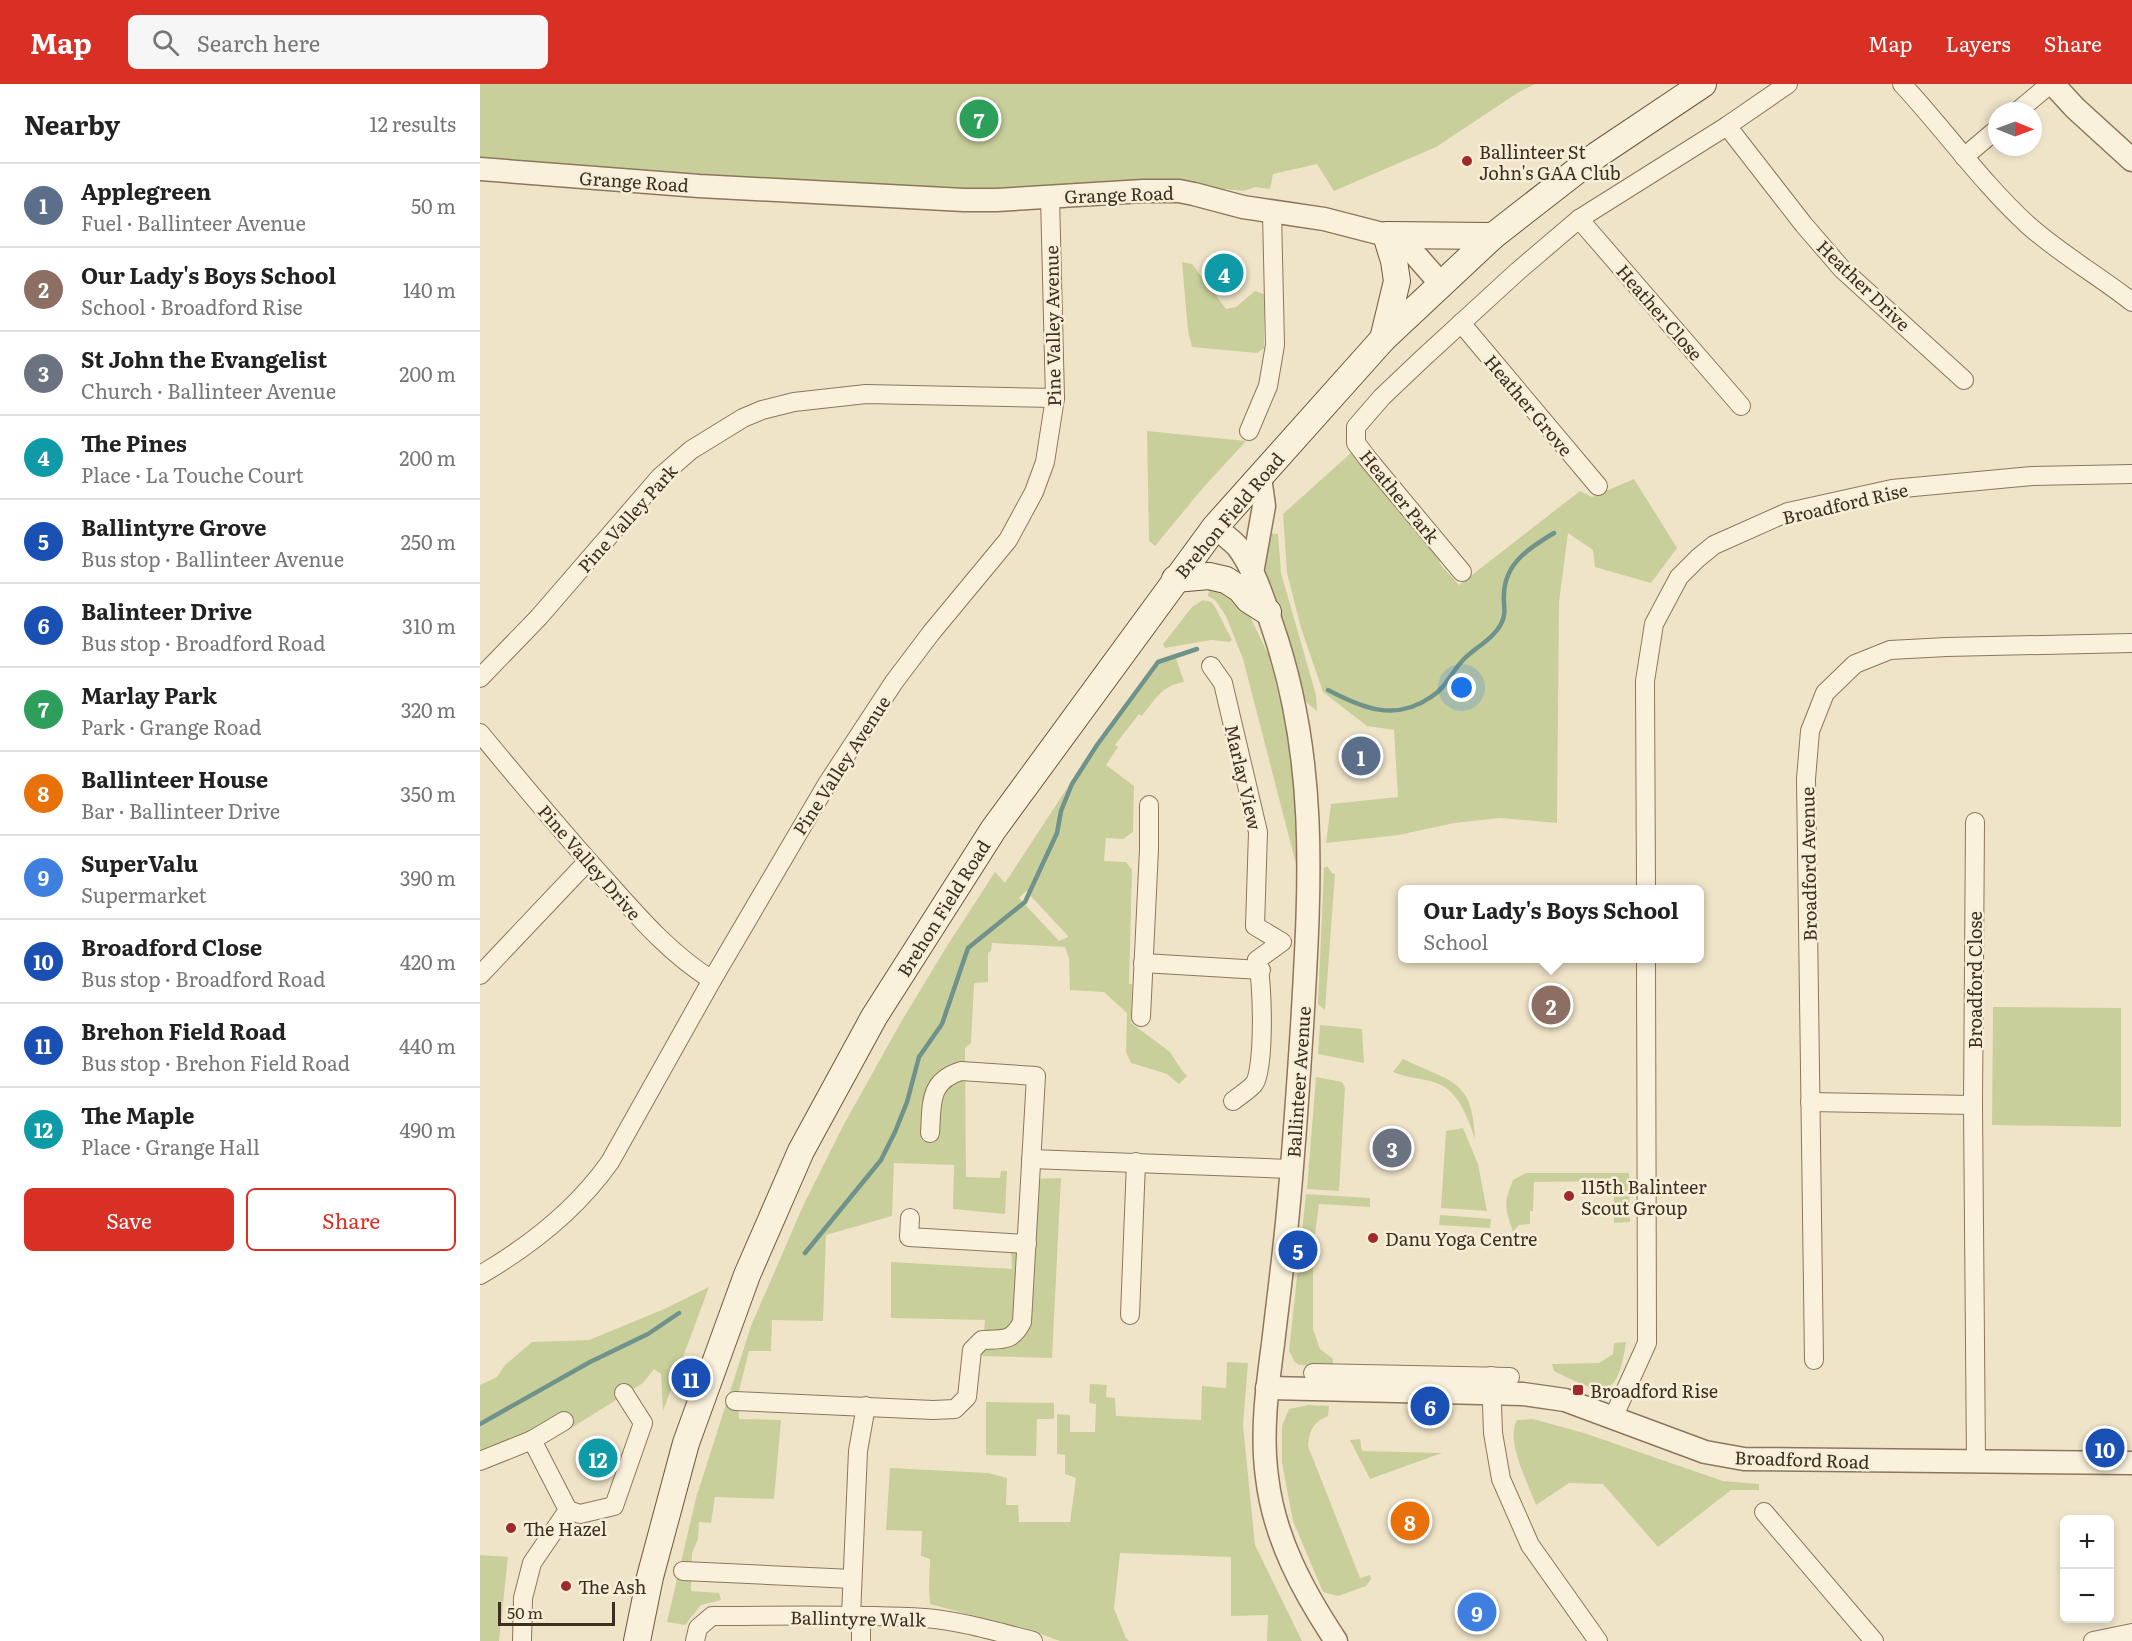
<!DOCTYPE html>
<html lang="en">
<head>
<meta charset="utf-8">
<style>
  :root { --surface:#fff; --page:#f6f6f6; --text:#222; --muted:#767676; --line:#e0e0e0; --accent:#d93025 }
  body { margin:0; font-family:Literata,serif; background:var(--page); color:var(--text) }
  .controls { position:absolute; right:18px; bottom:18px; display:grid; overflow:hidden; border-radius:9px; box-shadow:0 3px 9px #0003 }
  .controls button { width:54px; height:54px; display:grid; place-items:center; padding:0; border:0; border-bottom:2px solid var(--line); background:var(--surface); color:var(--text); font:30px sans-serif }
  .compass { position:absolute; left:1508px; top:18px; width:54px; height:54px; border-radius:50%; background:var(--surface); box-shadow:0 3px 9px #0003; rotate:91deg }
  .scale { position:absolute; left:18px; bottom:15px; width:117px; box-sizing:border-box; padding-left:6px; border:3px solid #3d2e20; border-top:0; font-size:16px; line-height:21px; white-space:nowrap; color:#3d2e20; -webkit-text-stroke:4px #f7eed8; paint-order:stroke }
  .you { position:absolute; left:982px; top:604px; width:21px; height:21px; margin:-15px; border:4px solid #fff; border-radius:50%; background:#1a73e8; box-shadow:0 0 0 9px #1a73e833 }
  .badge { display:grid; place-items:center; width:39px; height:39px; border-radius:50%; background:var(--accent); color:#fff; font-size:20px; font-weight:700 }
  .pin { position:absolute; translate:-50% -50%; border:3px solid #fff; box-shadow:0 2px 6px #0006 }
  .popup { position:absolute; left:918px; top:801px; width:306px; height:78px; box-sizing:border-box; display:grid; place-content:center; border-radius:9px; background:var(--surface); filter:drop-shadow(0 2px 4px #0005); font-size:20px; white-space:nowrap; color:var(--muted) }
  .popup b { font-size:22px; color:var(--text) }
  .popup::after { content:''; position:absolute; left:50%; top:100%; margin-left:-12px; border:12px solid transparent; border-top-color:var(--surface) }
  .list { margin:0; padding:0; list-style:none }
  h2 { display:flex; justify-content:space-between; align-items:center; height:78px; margin:0; padding:0 24px; font-size:26px }
  h2 small { font-size:20px; font-weight:400; color:var(--muted) }
  .list li { display:grid; grid-template-columns:39px 1fr auto; gap:18px; align-items:center; box-sizing:border-box; height:84px; padding:0 24px; border-top:2px solid var(--line) }
  .list b { display:block; font-size:22px; white-space:nowrap }
  .list p { margin:0; font-size:20px; white-space:nowrap; color:var(--muted) }
  .list em { font-size:20px; font-style:normal; color:var(--muted) }
  .actions { display:flex; gap:12px; padding:18px 24px }
  .actions a { flex:1; padding:14px 0; border:2px solid var(--accent); border-radius:9px; text-align:center; font-size:21px; color:var(--accent) }
  .actions .main { background:var(--accent); color:#fff }
  .icon { flex:none; width:33px; height:33px; fill:none; stroke:currentColor; stroke-width:2; stroke-linecap:round; stroke-linejoin:round }
  .map { position:relative; flex:none; width:1652px; height:1557px; overflow:hidden }
  header { display:flex; align-items:center; gap:36px; box-sizing:border-box; height:84px; padding:0 30px; background:var(--accent); color:#fff }
  header strong { font-size:28px }
  nav { display:flex; gap:33px; margin-inline-start:auto; font-size:21px }
  .search { width:420px; height:54px; background:var(--page); display:flex; align-items:center; gap:15px; box-sizing:border-box; padding:0 21px; border-radius:9px; color:var(--muted); font-size:22px }
  main { display:flex }
  aside { flex:1; background:var(--surface) }
  .map>svg:first-child { display:block }
  .green { fill:#c9cf9b; fill-rule:evenodd }
  .lines { fill:none; stroke-linecap:round; stroke-linejoin:round }
  .stream { stroke:#6f938a; stroke-width:4.5 }
  .minor-casing { stroke:#8d765c; stroke-width:20 }
  .tertiary-casing { stroke:#8d765c; stroke-width:25 }
  .secondary-casing { stroke:#6f573f; stroke-width:28 }
  .minor { stroke:#faf1dc; stroke-width:18 }
  .tertiary { stroke:#faf1dc; stroke-width:22 }
  .secondary { stroke:#faf1dc; stroke-width:26 }
  .poi-dot { fill:#9e2a2b; stroke:#f7eed8; stroke-width:2 }
  .labels { text-anchor:middle; dominant-baseline:central; stroke-width:5; stroke-linejoin:round; paint-order:stroke }
  .poi-label { font-size:18px; fill:#3d2e20; stroke:#f7eed8; text-anchor:start }
  .street-label { font-size:18px; fill:#3d2e20; stroke:#f7eed8 }
</style>
</head>
<body>
<header>
<strong>Map</strong>
<div class="search"><svg class="icon" aria-label="search" viewBox="0 0 24 24"><circle cx="10" cy="10" r="6"/><path d="M15 15l6 6"/></svg>Search here</div>
<nav><a>Map</a><a>Layers</a><a>Share</a></nav>
</header>
<main>
<aside>
<h2>Nearby<small>12 results</small></h2>
<ul class="list">
<li><span class="badge" style="background:#5c6f8a">1</span><div><b>Applegreen</b><p>Fuel · Ballinteer Avenue</p></div><em>50 m</em></li>
<li><span class="badge" style="background:#8d6e63">2</span><div><b>Our Lady's Boys School</b><p>School · Broadford Rise</p></div><em>140 m</em></li>
<li><span class="badge" style="background:#6b7280">3</span><div><b>St John the Evangelist</b><p>Church · Ballinteer Avenue</p></div><em>200 m</em></li>
<li><span class="badge" style="background:#0f9aa8">4</span><div><b>The Pines</b><p>Place · La Touche Court</p></div><em>200 m</em></li>
<li><span class="badge" style="background:#1a4fb4">5</span><div><b>Ballintyre Grove</b><p>Bus stop · Ballinteer Avenue</p></div><em>250 m</em></li>
<li><span class="badge" style="background:#1a4fb4">6</span><div><b>Balinteer Drive</b><p>Bus stop · Broadford Road</p></div><em>310 m</em></li>
<li><span class="badge" style="background:#2e9e5b">7</span><div><b>Marlay Park</b><p>Park · Grange Road</p></div><em>320 m</em></li>
<li><span class="badge" style="background:#e8710a">8</span><div><b>Ballinteer House</b><p>Bar · Ballinteer Drive</p></div><em>350 m</em></li>
<li><span class="badge" style="background:#3f7fe0">9</span><div><b>SuperValu</b><p>Supermarket</p></div><em>390 m</em></li>
<li><span class="badge" style="background:#1a4fb4">10</span><div><b>Broadford Close</b><p>Bus stop · Broadford Road</p></div><em>420 m</em></li>
<li><span class="badge" style="background:#1a4fb4">11</span><div><b>Brehon Field Road</b><p>Bus stop · Brehon Field Road</p></div><em>440 m</em></li>
<li><span class="badge" style="background:#0f9aa8">12</span><div><b>The Maple</b><p>Place · Grange Hall</p></div><em>490 m</em></li>
</ul>
<div class="actions"><a class="main">Save</a><a>Share</a></div>
</aside>
<div class="map">
<svg width="1652" height="1557" viewBox="0 0 1652 1557">
  <rect width="100%" height="100%" fill="#f0e4c8"/>
  <g class="green">
    <polygon points="0,0 1055,0 1039,8 956,63 854,107 837,80 793,90 790,105 776,103 763,107 699,100 438,108 0,76"/>
    <polygon points="702,178 712,180 746,225 756,223 775,207 784,210 784,264 777,269 712,263 708,247"/>
    <polygon points="667,347 766,357 722,405 675,462 669,457"/>
    <polygon points="872,368 958,471 960,480 979,501 1100,407 1112,413 1154,395 1197,464 1171,499 1115,483 1113,466 1088,449 1079,518 1077,739 1020,734 974,739 919,751 846,759 851,720 918,713 914,646 887,642 843,608 821,544 807,489 803,430"/>
    <polygon points="785,449 798,450 801,489 836,611 837,627 827,619 824,613 785,485"/>
    <polygon points="730,500 765,522 789,572 809,652 818,730 817,838 816,780 763,575 746,532 735,516 728,512"/>
    <polygon points="723,516 731,518 734,521 752,556 750,558 731,556 685,564 683,560 712,523"/>
    <path d="M696 574 704 598C683 601 675 615 662 632L659 630 635 661 638 663 626 681 654 702 653 748 643 755 626 754 624 777 646 778 652 786 649 900H652L651 939 690 968 701 985 707 992 699 1000 687 990 651 979 646 968 647 929 624 908 590 906 589 874 585 863 512 859 511 867 508 869V898L495 899 494 901 491 959 485 964 486 1093 520 1094 521 1087H527L525 1130 473 1125 474 1081 414 1079 412 1132 346 1151 343 1237 292 1236 291 1267H269L258 1311 259 1335 301 1336 294 1415 235 1413 231 1439 219 1438 218 1455 212 1469 211 1507 239 1509 241 1516 221 1521 205 1541 187 1538 216 1414 271 1242 323 1122 363 1042 421 938 467 862 515 788 525 799 612 666 674 582ZM546 807 588 852V853L579 857 539 814Z"/>
    <polygon points="847,782 852,789 855,790 845,926 838,920 844,784"/>
    <polygon points="1513,923 1641,924 1641,1043 1512,1041"/>
    <polygon points="840,941 882,945 884,979 838,970"/>
    <path d="M923 975C970 998 993 994 995 1055 987 1032 978 1003 950 997 937 994 925 993 913 988Z"/>
    <polygon points="836,993 862,998 865,1004 859,1107 827,1105"/>
    <polygon points="983,1044 998,1080 1007,1127 961,1124 966,1047"/>
    <path d="M1046 1089H1149L1150 1138 1134 1139V1097L1054 1098 1053 1127H1050V1140L1039 1141 1033 1148C1025 1123 1023 1120 1033 1096Z"/>
    <polygon points="581,1094 572,1274 502,1272 505,1236 411,1234 411,1178 532,1185 531,1164 550,1164 554,1095"/>
    <polygon points="826,1110 890,1114 890,1123 839,1120 833,1165 833,1245 840,1265 853,1275 853,1283 819,1281 815,1278 809,1267"/>
    <polygon points="960,1131 1011,1135 1010,1144 959,1141"/>
    <polygon points="229,1203 183,1327 181,1290 174,1285 163,1299 93,1343 84,1329 47,1350 0,1370 0,1301 17,1293 25,1281 52,1258 109,1256 182,1226"/>
    <path d="M1146 1258C1137 1322 1119 1309 1074 1287L1072 1280 1119 1279 1133 1270 1134 1259Z"/>
    <polygon points="747,1278 768,1279 763,1341 775,1461 822,1557 787,1557 788,1531 751,1532 751,1473 640,1469 634,1525 646,1554 649,1557 580,1557 558,1549 450,1520 449,1505 450,1475 441,1472 442,1447 406,1446 410,1384 508,1389 527,1394 526,1421 538,1421 539,1438 590,1438 596,1394 585,1390 585,1371 577,1370 577,1330 590,1331 590,1348 615,1348 616,1320 609,1319 610,1300 627,1301 626,1313 635,1314 636,1332 721,1336 722,1302 746,1304"/>
    <polygon points="506,1318 574,1319 574,1335 557,1335 556,1372 506,1371"/>
    <path d="M828 1321 849 1322 848 1332C832 1339 830 1346 828 1362L880 1494 890 1491 891 1495 886 1502 858 1512 843 1508 813 1437 802 1379V1342L809 1325Z"/>
    <path d="M1053 1335 1104 1349 1243 1397 1279 1400V1406H1251L1178 1463 1123 1400 1089 1399 1056 1421C1048 1399 1025 1356 1037 1336Z"/>
    <polygon points="880,1355 882,1367 962,1369 890,1395 870,1356"/>
    <polygon points="0,1471 28,1473 19,1557 0,1557"/>
  </g>
  <g class="lines">
    <g class="stream">
      <path d="M848 606C882 624 915 638 951 613 966 604 972 587 984 575 995 564 1014 554 1021 540 1027 529 1023 522 1024 510 1025 479 1049 464 1074 449"/>
      <polyline points="325,1169 401,1076 415,1048 427,1018 439,973 462,940 488,864 545,818 577,749 581,727 592,700 617,661 678,578 717,565"/>
      <polyline points="0,1340 110,1278 168,1250 199,1229"/>
    </g>
    <defs>
      <g id="minor">
        <path d="M1422 0C1465 46 1501 98 1548 141 1580 170 1618 191 1652 218"/>
        <polyline points="1538,27 1570,0"/>
        <polyline points="1247,42 1324,141 1362,185 1484,296"/>
        <polyline points="1484,73 1517,45"/>
        <polyline points="1099,135 1261,322"/>
        <polyline points="981,239 1118,402"/>
        <polyline points="769,347 788,302 795,261 792,129"/>
        <polyline points="982,488 888,375 876,359 876,343 902,313 942,275 1038,187 1099,135 1247,42 1308,0"/>
        <path d="M731 582 743 599 778 748 775 842 802 858 777 876C783 893 785 986 774 1000 769 1006 759 1012 753 1017"/>
        <polyline points="0,594 59,533 180,393 211,366 263,334 282,326 314,318 386,310 575,314"/>
        <path d="M0 649C43 701 86 753 131 802 162 837 192 871 232 896"/>
        <polyline points="1495,738 1493,1021 1496,1378"/>
        <polyline points="1166,806 1165,597 1174,540 1199,493 1218,474 1234,461 1308,428 1412,405 1552,392 1652,390"/>
        <polyline points="663,879 781,886"/>
        <polyline points="0,891 108,777"/>
        <polyline points="661,933 669,765 669,721"/>
        <polyline points="1330,1018 1493,1021"/>
        <polyline points="551,1075 812,1085"/>
        <polyline points="430,1134 429,1153 547,1160"/>
        <path d="M0 1191C50 1162 96 1126 130 1078L232 896 347 700 414 598 451 549 528 456 554 408 565 378 575 314 570 113"/>
        <polyline points="650,1231 656,1078"/>
        <polyline points="1334,1276 1326,695 1330,647 1345,609 1375,580 1410,566 1466,563 1652,559"/>
        <polyline points="833,1289 1030,1293"/>
        <polyline points="1011,1292 1013,1349 1021,1395 1050,1461 1118,1557"/>
        <path d="M255 1317 453 1326 475 1325 487 1313 492 1266 502 1256C523 1255 532 1258 542 1238L556 992 481 987C448 997 452 1021 450 1049"/>
        <polyline points="1133,1334 1167,1259 1166,874"/>
        <polyline points="0,1377 52,1356 84,1337"/>
        <polyline points="88,1426 100,1430 134,1422 163,1339 144,1309"/>
        <polyline points="1284,1428 1394,1557"/>
        <polyline points="203,1487 372,1495"/>
        <polyline points="371,1532 378,1367 386,1322"/>
        <polyline points="42,1557 43,1514 52,1479 88,1426 52,1356"/>
        <path d="M215 1557 218 1544 232 1532C303 1532 374 1530 445 1534 481 1537 518 1548 553 1557"/>
        <polyline points="381,1557 381,1532"/>
        <polyline points="1613,1557 1652,1549"/>
      </g>
      <g id="tertiary">
        <polyline points="1573,0 1595,24 1652,76"/>
        <polyline points="0,85 219,102 484,116 517,116 663,107 699,107 714,110 763,123 844,135 906,151 932,167 961,200"/>
        <path d="M735 443C742 449 750 455 757 462 773 482 784 517 792 541 839 676 830 803 822 943 818 1004 814 1066 808 1128 804 1172 798 1216 793 1260 787 1304 781 1349 787 1393 794 1454 823 1507 856 1557"/>
        <polyline points="772,489 784,422 780,393"/>
        <polyline points="787,1304 1043,1310 1085,1316 1225,1368 1264,1375 1652,1379"/>
      </g>
      <g id="secondary">
        <polyline points="903,255 917,197 914,177 906,151 1013,152"/>
        <polyline points="695,495 729,492 746,496 760,505 769,516 788,528"/>
        <polyline points="157,1557 170,1493 206,1359 267,1191 321,1067 394,933 513,746 735,443 903,255 1013,152 1117,71 1223,0"/>
      </g>
    </defs>
    <use href="#minor" class="minor-casing"/>
    <use href="#tertiary" class="tertiary-casing"/>
    <use href="#secondary" class="secondary-casing"/>
    <use href="#minor" class="minor"/>
    <use href="#tertiary" class="tertiary"/>
    <use href="#secondary" class="secondary"/>
  </g>
  <g class="poi-dot">
    <circle cx="987" cy="77" r="6"/>
    <circle cx="1089" cy="1112" r="6"/>
    <circle cx="893" cy="1154" r="6"/>
    <rect x="1092" y="1300" width="12" height="12" rx="3"/>
    <circle cx="31" cy="1444" r="6"/>
    <circle cx="86" cy="1502" r="6"/>
  </g>
  <g class="labels">
    <g class="poi-label">
      <text x="999" y="67">Ballinteer St<tspan x="999" dy="21">John's GAA Club</tspan></text>
      <text x="1101" y="1102">115th Balinteer<tspan x="1101" dy="21">Scout Group</tspan></text>
      <text x="905" y="1154">Danu Yoga Centre</text>
      <text x="1110" y="1306">Broadford Rise</text>
      <text x="43" y="1444">The Hazel</text>
      <text x="98" y="1502">The Ash</text>
    </g>
    <g class="street-label">
      <text transform="translate(154 97) rotate(4)">Grange Road</text>
      <text transform="translate(639 110) rotate(-2)">Grange Road</text>
      <text transform="translate(1384 201) rotate(44)">Heather Drive</text>
      <text transform="translate(1180 228) rotate(49)">Heather Close</text>
      <text transform="translate(572 242) rotate(-91)">Pine Valley Avenue</text>
      <text transform="translate(1049 321) rotate(50)">Heather Grove</text>
      <text transform="translate(920 412) rotate(51)">Heather Park</text>
      <text transform="translate(1365 419) rotate(-13)">Broadford Rise</text>
      <text transform="translate(749 431) rotate(-50)">Brehon Field Road</text>
      <text transform="translate(147 434) rotate(-48)">Pine Valley Park</text>
      <text transform="translate(361 681) rotate(-57)">Pine Valley Avenue</text>
      <text transform="translate(764 693) rotate(77)">Marlay View</text>
      <text transform="translate(110 778) rotate(49)">Pine Valley Drive</text>
      <text transform="translate(1328 780) rotate(-91)">Broadford Avenue</text>
      <text transform="translate(463 824) rotate(-58)">Brehon Field Road</text>
      <text transform="translate(1494 896) rotate(-90)">Broadford Close</text>
      <text transform="translate(818 998) rotate(-86)">Ballinteer Avenue</text>
      <text transform="translate(1322 1375) rotate(2)">Broadford Road</text>
      <text transform="translate(378 1534) rotate(1)">Ballintyre Walk</text>
    </g>
  </g>
</svg>
<div class="controls">
<button>+</button>
<button>−</button>
</div>
<svg class="compass" viewBox="-18 -18 36 36"><path d="M0-13l5 13h-10z" fill="#e53935"/><path d="M0 13l5-13h-10z" fill="#767676"/></svg>
<div class="scale">50 m</div>
<div class="you"></div>
<div class="pin badge" style="left:881px;top:672px;background:#5c6f8a">1</div>
<div class="pin badge" style="left:1071px;top:921px;background:#8d6e63">2</div>
<div class="popup"><b>Our Lady's Boys School</b>School</div>
<div class="pin badge" style="left:912px;top:1064px;background:#6b7280">3</div>
<div class="pin badge" style="left:744px;top:189px;background:#0f9aa8">4</div>
<div class="pin badge" style="left:818px;top:1166px;background:#1a4fb4">5</div>
<div class="pin badge" style="left:950px;top:1322px;background:#1a4fb4">6</div>
<div class="pin badge" style="left:499px;top:35px;background:#2e9e5b">7</div>
<div class="pin badge" style="left:930px;top:1437px;background:#e8710a">8</div>
<div class="pin badge" style="left:997px;top:1528px;background:#3f7fe0">9</div>
<div class="pin badge" style="left:1625px;top:1364px;background:#1a4fb4">10</div>
<div class="pin badge" style="left:211px;top:1294px;background:#1a4fb4">11</div>
<div class="pin badge" style="left:118px;top:1374px;background:#0f9aa8">12</div>
</div>
</main>
</body>
</html>
